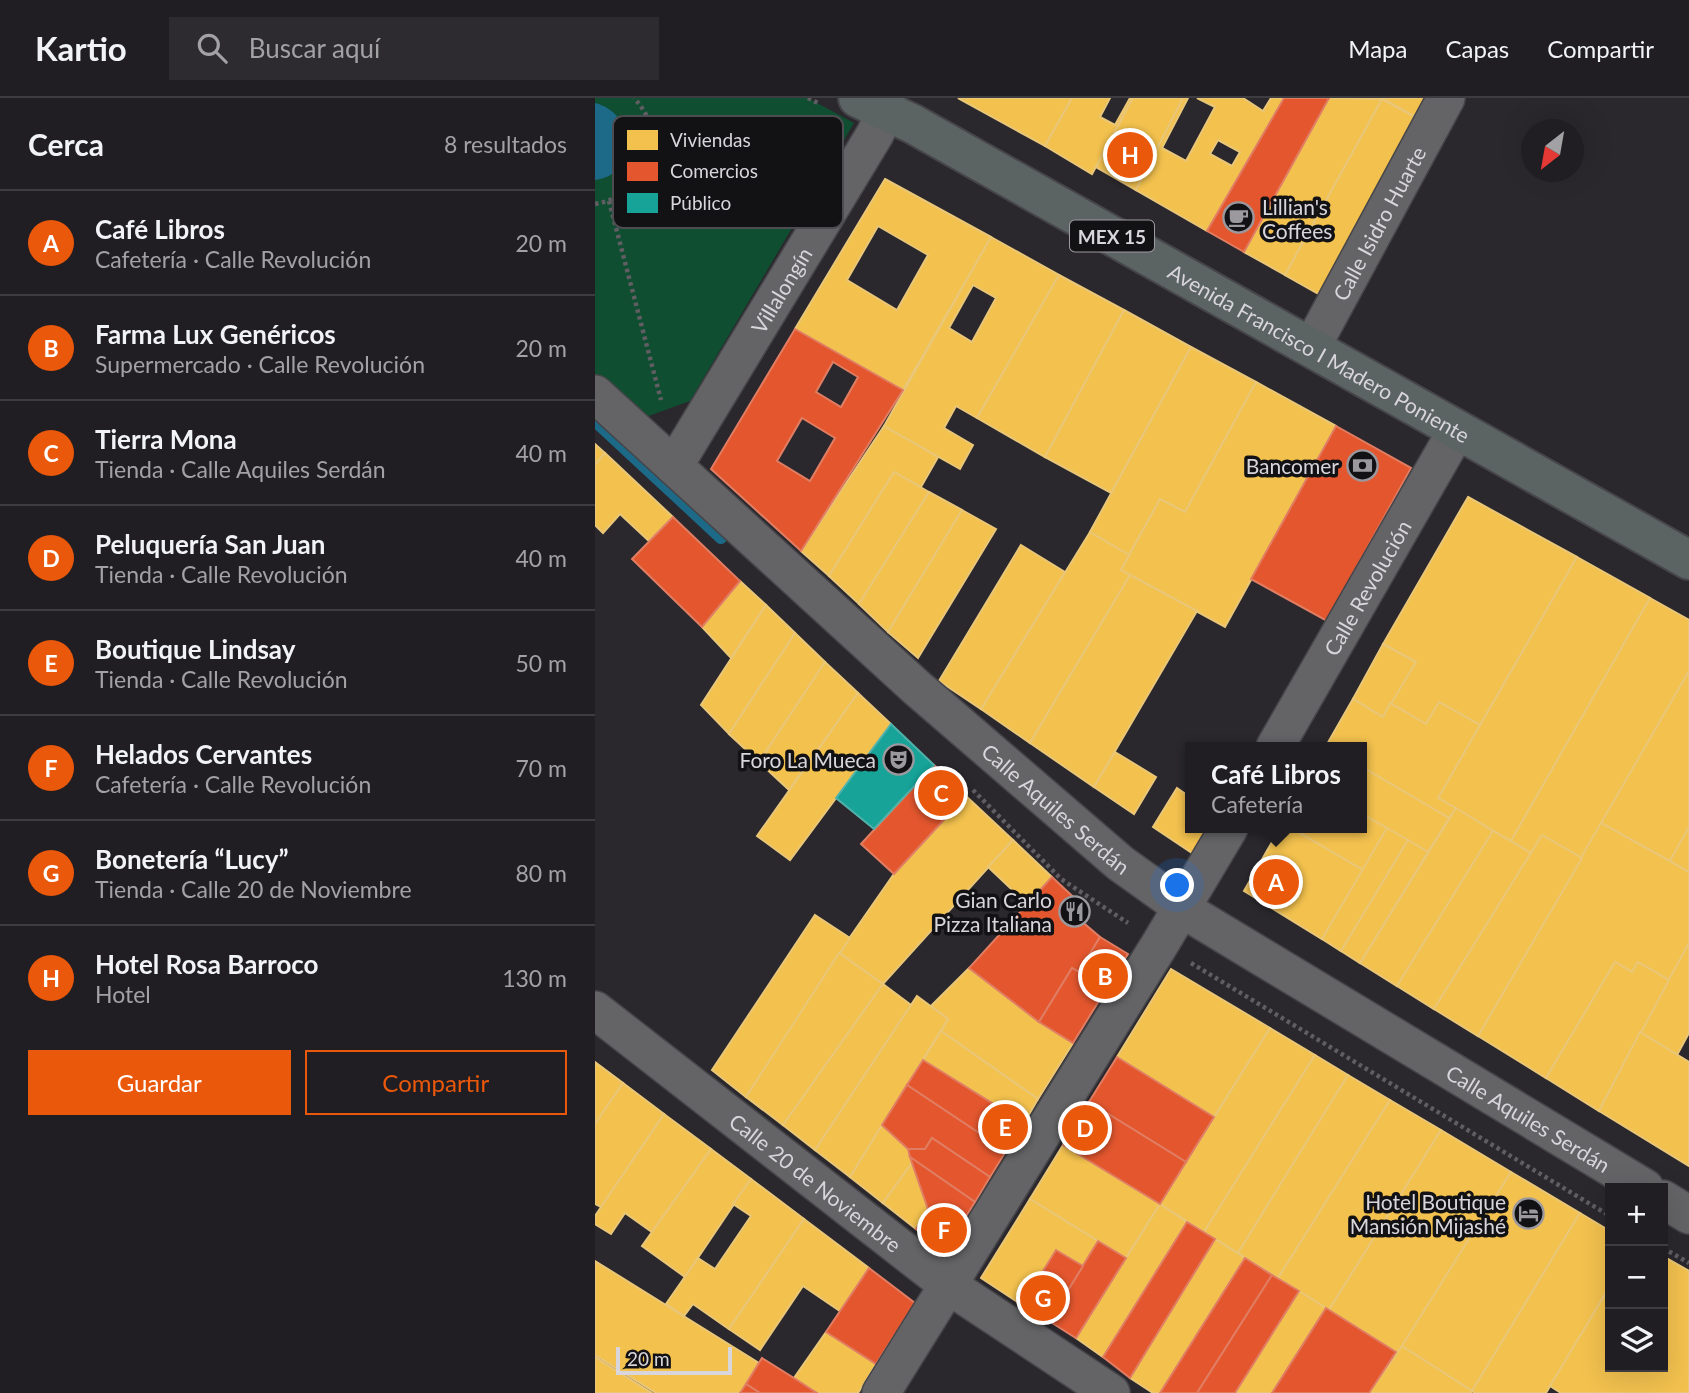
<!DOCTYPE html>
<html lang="es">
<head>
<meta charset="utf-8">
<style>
  :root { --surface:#201e22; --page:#2d2b2f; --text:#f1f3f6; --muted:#a2a2a5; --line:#3d3c40; --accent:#ea580c }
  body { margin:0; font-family:Lato,sans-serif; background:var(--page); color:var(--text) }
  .controls { position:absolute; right:21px; bottom:21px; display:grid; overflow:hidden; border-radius:0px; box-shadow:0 7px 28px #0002 }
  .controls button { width:63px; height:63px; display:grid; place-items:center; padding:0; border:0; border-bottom:2px solid var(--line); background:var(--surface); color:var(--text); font:35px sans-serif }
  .compass { position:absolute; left:926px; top:21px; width:63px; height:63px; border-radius:50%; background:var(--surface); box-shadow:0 7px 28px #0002; rotate:211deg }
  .scale { position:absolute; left:21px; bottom:18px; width:116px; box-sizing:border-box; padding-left:7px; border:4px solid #d8d6db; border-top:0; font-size:19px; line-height:24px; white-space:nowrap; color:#d8d6db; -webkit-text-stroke:5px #121114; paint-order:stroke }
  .you { position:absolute; left:583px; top:788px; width:24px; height:24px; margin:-18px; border:5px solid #fff; border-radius:50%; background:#1a73e8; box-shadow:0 0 0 10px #1a73e833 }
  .badge { display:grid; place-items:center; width:46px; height:46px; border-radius:50%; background:var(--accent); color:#fff; font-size:23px; font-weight:700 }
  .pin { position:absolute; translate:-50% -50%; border:4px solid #fff; box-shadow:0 2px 7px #0006 }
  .popup { position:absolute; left:590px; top:644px; width:182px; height:91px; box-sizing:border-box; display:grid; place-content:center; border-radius:0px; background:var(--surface); filter:drop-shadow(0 2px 5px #0005); font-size:23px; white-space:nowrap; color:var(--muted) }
  .popup b { font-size:26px; color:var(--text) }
  .popup::after { content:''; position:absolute; left:50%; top:100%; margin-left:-14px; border:14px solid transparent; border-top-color:var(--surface) }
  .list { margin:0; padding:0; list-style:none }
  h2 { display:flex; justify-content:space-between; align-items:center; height:91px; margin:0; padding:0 28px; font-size:30px }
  h2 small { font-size:23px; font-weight:400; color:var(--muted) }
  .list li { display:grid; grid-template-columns:46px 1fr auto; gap:21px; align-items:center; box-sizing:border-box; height:105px; padding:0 28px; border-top:2px solid var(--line) }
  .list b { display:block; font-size:26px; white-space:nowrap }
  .list p { margin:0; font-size:23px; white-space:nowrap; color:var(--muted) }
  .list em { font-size:23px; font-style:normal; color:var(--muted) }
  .actions { display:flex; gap:14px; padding:21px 28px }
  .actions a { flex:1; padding:16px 0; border:2px solid var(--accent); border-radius:0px; text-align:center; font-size:24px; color:var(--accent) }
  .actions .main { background:var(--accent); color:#fff }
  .icon { flex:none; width:38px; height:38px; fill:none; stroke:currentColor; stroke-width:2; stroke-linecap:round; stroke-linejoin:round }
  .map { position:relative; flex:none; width:1094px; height:1295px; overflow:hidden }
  header { display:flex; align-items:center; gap:42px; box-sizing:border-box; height:98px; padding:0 35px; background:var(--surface); border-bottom:2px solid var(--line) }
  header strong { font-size:33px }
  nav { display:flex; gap:38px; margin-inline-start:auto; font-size:24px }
  .search { width:490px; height:63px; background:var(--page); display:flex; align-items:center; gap:18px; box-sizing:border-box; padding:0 24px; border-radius:0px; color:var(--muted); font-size:26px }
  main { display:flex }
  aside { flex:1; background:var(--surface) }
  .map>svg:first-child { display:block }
  .green { fill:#104e31 }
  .water { fill:#1c6a88 }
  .homes { fill:#f2c14e; stroke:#eac778; stroke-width:2; fill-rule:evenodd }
  .shops { fill:#e4572e; stroke:#e07d62; stroke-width:2; fill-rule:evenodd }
  .public { fill:#17a398; stroke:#51b2ac; stroke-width:2 }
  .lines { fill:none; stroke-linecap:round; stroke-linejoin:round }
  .stream { stroke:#1c6a88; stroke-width:12 }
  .minor-casing { stroke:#464549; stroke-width:40 }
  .primary-casing { stroke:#464549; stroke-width:42 }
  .path { stroke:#605e62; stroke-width:4.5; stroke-dasharray:3.5 3.5; stroke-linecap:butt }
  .minor { stroke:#646365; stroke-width:37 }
  .primary { stroke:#5c6363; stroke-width:38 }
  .labels { text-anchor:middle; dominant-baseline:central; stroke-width:7; stroke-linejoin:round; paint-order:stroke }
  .shield { fill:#121114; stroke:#9d9b9f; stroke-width:2 }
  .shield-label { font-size:19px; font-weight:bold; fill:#d8d6db }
  .poi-label { font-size:21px; fill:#d8d6db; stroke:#121114; text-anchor:end }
  .street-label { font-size:21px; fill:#d8d6db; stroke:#121114 }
  .key { fill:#121114; stroke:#4d4c50; stroke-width:2 }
  .key-label { font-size:19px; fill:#d8d6db }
</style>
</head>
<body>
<header>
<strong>Kartio</strong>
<div class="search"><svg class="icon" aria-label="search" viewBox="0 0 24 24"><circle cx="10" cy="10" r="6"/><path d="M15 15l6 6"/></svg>Buscar aquí</div>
<nav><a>Mapa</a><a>Capas</a><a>Compartir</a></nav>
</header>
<main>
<aside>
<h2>Cerca<small>8 resultados</small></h2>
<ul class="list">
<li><span class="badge">A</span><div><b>Café Libros</b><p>Cafetería · Calle Revolución</p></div><em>20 m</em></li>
<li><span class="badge">B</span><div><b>Farma Lux Genéricos</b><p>Supermercado · Calle Revolución</p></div><em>20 m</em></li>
<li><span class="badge">C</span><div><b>Tierra Mona</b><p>Tienda · Calle Aquiles Serdán</p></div><em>40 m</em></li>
<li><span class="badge">D</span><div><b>Peluquería San Juan</b><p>Tienda · Calle Revolución</p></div><em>40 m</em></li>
<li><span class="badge">E</span><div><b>Boutique Lindsay</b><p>Tienda · Calle Revolución</p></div><em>50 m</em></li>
<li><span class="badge">F</span><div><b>Helados Cervantes</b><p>Cafetería · Calle Revolución</p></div><em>70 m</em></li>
<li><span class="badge">G</span><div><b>Bonetería “Lucy”</b><p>Tienda · Calle 20 de Noviembre</p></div><em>80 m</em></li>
<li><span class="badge">H</span><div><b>Hotel Rosa Barroco</b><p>Hotel</p></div><em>130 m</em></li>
</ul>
<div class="actions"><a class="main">Guardar</a><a>Compartir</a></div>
</aside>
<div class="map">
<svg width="1094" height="1295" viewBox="0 0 1094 1295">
  <rect width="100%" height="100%" fill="#2a282d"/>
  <polygon class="green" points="0,0 213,0 259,25 95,303 48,320 0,277"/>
  <path class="water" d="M0 5C41 15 45 76 0 82Z"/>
  <g class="homes">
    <polygon points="363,0 477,0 450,48"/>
    <polygon points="477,0 515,0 505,19 520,27 535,0 538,0 497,76 450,48"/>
    <polygon points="538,0 588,0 541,92 501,69"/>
    <path d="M588 0H593L567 50 591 63 620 9 602 0H648L668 13 676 0H689L612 133 541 92ZM623 42 645 54 637 68 615 56Z"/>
    <polygon points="734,0 787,1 690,177 649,154"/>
    <polygon points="787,0 845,0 833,26"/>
    <polygon points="787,1 833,26 734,202 690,177"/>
    <path d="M290 81 396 139 308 292 200 231ZM283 128 333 157 302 212 252 182Z"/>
    <path d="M396 139 464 177 382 320 361 308 349 330 378 347 365 371 289 328ZM378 187 401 200 377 244 354 230Z"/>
    <polygon points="464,177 529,212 450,359 382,320"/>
    <polygon points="529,212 596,249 516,395 450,359"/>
    <polygon points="596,249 661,284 590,414 565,401 534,457 495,434"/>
    <polygon points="661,284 741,328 630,529 526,472 565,401 590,414"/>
    <polygon points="289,328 343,359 326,389 299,374 234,478 206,453"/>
    <polygon points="0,346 10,355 0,367"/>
    <polygon points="10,355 78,419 54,443 25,416 8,435 0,427 0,367"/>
    <polygon points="299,374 334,394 264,506 234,478"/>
    <polygon points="334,394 367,412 293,534 264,506"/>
    <polygon points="873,399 982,459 885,627 844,604 831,626 795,605 821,564 788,546"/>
    <polygon points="367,412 401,431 323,560 293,534"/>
    <polygon points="495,434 534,457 526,472 535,477 435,645 386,611"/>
    <polygon points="426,447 470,474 386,611 344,583"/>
    <polygon points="982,459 1055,500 916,743 843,700"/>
    <polygon points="535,477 602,513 499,689 435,645"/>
    <polygon points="145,483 171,507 136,560 107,529"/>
    <polygon points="1055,500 1094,522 1094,573 987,760 947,737 936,755 916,743"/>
    <polygon points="171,507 200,535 134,636 106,607"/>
    <polygon points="200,535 230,564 164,664 134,636"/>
    <polygon points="788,546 821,564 788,619 758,601"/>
    <polygon points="230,564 263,595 194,692 164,664"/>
    <polygon points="1094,573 1094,729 1075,763 1006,725"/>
    <polygon points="263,595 296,626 195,762 162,738"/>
    <polygon points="758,601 788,619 795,605 831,626 844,604 885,627 843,700 861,710 854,720 767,669 767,649 731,648"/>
    <polygon points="520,654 561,679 539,716 499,689"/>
    <polygon points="767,669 854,720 833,754 767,716"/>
    <polygon points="582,690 595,699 595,730 615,730 600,757 558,729"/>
    <polygon points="371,698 418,742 288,886 244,855 299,776"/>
    <polygon points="861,710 898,733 802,888 765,865"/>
    <polygon points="767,716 792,730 768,772 696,730 767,730"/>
    <polygon points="1006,725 1094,774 1094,845 1074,882 1043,864 1037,874 1020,864 951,980 883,938"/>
    <polygon points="1094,729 1094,774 1075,763"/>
    <polygon points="685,730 696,730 768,772 727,841 649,793"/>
    <polygon points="792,730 813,742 746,853 727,841"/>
    <polygon points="898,733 936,755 839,911 802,888"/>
    <polygon points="947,737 987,760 883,938 839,911"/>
    <polygon points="418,742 457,779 432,806 393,769"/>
    <polygon points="813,742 833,754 765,865 746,853"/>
    <polygon points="220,817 255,840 151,999 117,972"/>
    <polygon points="1094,845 1094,935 1082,957 1045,934"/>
    <polygon points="244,855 288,886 188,1027 151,999"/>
    <polygon points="1020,864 1037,874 1043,864 1074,882 1004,1013 951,980"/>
    <polygon points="374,870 444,924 478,945 443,1001 346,933 353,921 336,908"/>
    <polygon points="576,871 675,930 619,1019 522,959"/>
    <polygon points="288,886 316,907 220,1052 188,1027"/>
    <polygon points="322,898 353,921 255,1079 220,1052"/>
    <polygon points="675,930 720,957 609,1134 565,1106"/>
    <polygon points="346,933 443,1001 429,1025 328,962"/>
    <polygon points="1045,934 1094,964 1094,1068 1004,1013"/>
    <polygon points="720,957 753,977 643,1155 609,1134"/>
    <polygon points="0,964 28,985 0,1026"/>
    <polygon points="753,977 795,1002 683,1180 643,1155"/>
    <polygon points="28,985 69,1016 6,1109 0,1106 0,1026"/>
    <polygon points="795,1002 846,1032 734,1212 683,1180"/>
    <polygon points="69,1016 116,1051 57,1134 30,1115 16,1136 0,1126 0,1118"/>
    <polygon points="287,1027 313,1051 317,1065 288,1105 255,1079"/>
    <polygon points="846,1032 916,1074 803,1255 734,1212"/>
    <polygon points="468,1047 565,1106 531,1160 435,1101"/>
    <polygon points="116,1051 156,1081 90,1179 47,1148"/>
    <polygon points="317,1065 333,1111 321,1131 288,1105"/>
    <polygon points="916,1074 985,1115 877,1293 807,1248"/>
    <polygon points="156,1081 209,1121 134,1231 98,1206 89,1218 71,1206 103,1160 120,1171 156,1118 138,1106"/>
    <polygon points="435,1101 503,1143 488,1168 461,1152 427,1207 386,1180"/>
    <polygon points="565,1106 592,1124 508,1259 481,1240"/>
    <polygon points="985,1115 1015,1133 1015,1188 951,1295 880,1295 877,1293"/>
    <polygon points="209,1121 274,1170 245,1213 208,1188 165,1252 134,1231"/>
    <polygon points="620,1141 650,1160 565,1295 558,1295 535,1280"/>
    <polygon points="1068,1158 1094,1173 1094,1295 966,1295 955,1288 1015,1188 1015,1269 1068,1269"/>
    <polygon points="0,1163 164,1265 145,1295 61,1295 0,1257"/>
    <polygon points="704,1193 731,1210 677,1295 640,1295"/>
    <polygon points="231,1234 281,1266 263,1295 222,1295 199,1280"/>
    <polygon points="807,1248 877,1293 876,1295 774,1295"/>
    <polygon points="0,1259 57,1295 0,1295"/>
  </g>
  <g class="shops">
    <polygon points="689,0 734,0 649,154 612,133"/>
    <path d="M200 231 308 292 206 453 116 371ZM238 264 263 279 246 309 221 294ZM207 320 240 340 215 383 182 363Z"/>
    <polygon points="741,328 816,370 732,523 656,481"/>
    <polygon points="78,419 145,483 107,529 37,461"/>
    <polygon points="339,667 371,698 299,776 266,746"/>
    <polygon points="457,779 491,811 484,821 505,839 484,874 477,870 444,924 374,870"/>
    <polygon points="505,839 533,856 478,945 444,924 477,870 484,874"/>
    <polygon points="522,959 619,1019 591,1064 494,1004"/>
    <polygon points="328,962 429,1025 411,1053 312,987"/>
    <polygon points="312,987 411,1053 395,1079 337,1040 330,1051 313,1051 287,1027"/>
    <polygon points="494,1004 591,1064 565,1106 468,1047"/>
    <polygon points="337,1040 395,1079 380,1104 315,1059 313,1051 330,1051"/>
    <polygon points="315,1059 380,1104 363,1131 333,1111"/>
    <polygon points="333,1111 363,1131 349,1153 321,1131"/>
    <polygon points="592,1124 620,1141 535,1280 508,1259"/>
    <polygon points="503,1143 531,1160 481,1240 454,1223"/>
    <polygon points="461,1152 488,1168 454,1223 427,1207"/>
    <polygon points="650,1160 677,1177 602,1295 565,1295"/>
    <polygon points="274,1170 320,1205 281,1266 231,1234"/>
    <polygon points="677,1177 704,1193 640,1295 602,1295"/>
    <polygon points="731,1210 801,1254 774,1295 677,1295"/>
    <polygon points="167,1260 199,1280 222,1295 165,1295 151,1286"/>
    <polygon points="151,1286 165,1295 145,1295"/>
  </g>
  <polygon class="public" points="296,626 339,667 279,731 241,700"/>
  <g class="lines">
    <polyline class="stream" points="0,323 126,440"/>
    <defs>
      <g id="minor">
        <path id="s1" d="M716 250 851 0"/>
        <path id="s2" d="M0 296 322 590 525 765 599 818 1050 1090"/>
        <path id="s3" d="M79 368 280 36 290 15 291 0"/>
        <path id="s4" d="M680 649 862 332"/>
        <path id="s5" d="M0 912 353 1187 516 1295"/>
        <polyline points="1068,1101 1094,1117"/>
        <polyline points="286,1295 565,846 634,730"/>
      </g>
      <g id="primary">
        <path id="s6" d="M263 0 318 26 1094 462"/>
      </g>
    </defs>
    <use href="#minor" class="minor-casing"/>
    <use href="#primary" class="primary-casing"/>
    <g class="path">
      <polyline points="213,0 225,6"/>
      <polyline points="57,36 234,27"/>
      <polyline points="14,103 66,302"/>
      <path d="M0 106C52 97 77 40 39 0"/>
      <polyline points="378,692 466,781 533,825"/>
      <polyline points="596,865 1015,1118"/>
      <polyline points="1068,1150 1094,1165"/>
    </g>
    <use href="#minor" class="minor"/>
    <use href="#primary" class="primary"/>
  </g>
  <defs>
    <symbol id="cafe-ring" viewBox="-11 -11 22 22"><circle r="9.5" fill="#121114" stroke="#9b999e" stroke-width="1.5"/><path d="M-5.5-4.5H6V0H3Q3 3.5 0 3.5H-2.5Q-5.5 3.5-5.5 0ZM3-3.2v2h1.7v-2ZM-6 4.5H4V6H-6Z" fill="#9b999e"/></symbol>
    <symbol id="bank-ring" viewBox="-11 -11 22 22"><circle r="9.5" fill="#121114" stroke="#9b999e" stroke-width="1.5"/><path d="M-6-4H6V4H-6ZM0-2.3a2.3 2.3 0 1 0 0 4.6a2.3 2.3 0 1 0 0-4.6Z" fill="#9b999e"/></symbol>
    <symbol id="theatre-ring" viewBox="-11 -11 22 22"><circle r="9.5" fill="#121114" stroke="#9b999e" stroke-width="1.5"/><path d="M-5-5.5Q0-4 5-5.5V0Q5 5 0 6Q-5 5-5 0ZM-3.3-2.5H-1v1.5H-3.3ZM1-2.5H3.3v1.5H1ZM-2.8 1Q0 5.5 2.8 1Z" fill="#9b999e"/></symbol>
    <symbol id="restaurant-ring" viewBox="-11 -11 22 22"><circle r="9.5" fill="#121114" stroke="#9b999e" stroke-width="1.5"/><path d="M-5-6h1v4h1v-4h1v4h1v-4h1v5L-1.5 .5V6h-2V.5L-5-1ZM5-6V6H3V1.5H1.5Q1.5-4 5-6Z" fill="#9b999e"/></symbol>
    <symbol id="hotel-ring" viewBox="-11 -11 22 22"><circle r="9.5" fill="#121114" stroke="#9b999e" stroke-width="1.5"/><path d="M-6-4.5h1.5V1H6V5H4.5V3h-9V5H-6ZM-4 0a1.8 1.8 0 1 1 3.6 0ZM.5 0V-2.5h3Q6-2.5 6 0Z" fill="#9b999e"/></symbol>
  </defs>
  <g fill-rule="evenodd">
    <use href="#cafe-ring" x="626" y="102" width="35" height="35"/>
    <use href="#bank-ring" x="750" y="350" width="35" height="35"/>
    <use href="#theatre-ring" x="286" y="644" width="35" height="35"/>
    <use href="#restaurant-ring" x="462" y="796" width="35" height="35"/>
    <use href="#hotel-ring" x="916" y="1098" width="35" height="35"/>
  </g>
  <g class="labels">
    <rect class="shield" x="475" y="122.5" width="84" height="31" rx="5"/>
    <g class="shield-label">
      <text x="517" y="138">MEX 15</text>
    </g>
    <g class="poi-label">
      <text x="667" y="108" text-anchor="start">Lillian's<tspan x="667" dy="24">Coffees</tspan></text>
      <text x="744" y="367">Bancomer</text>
      <text x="281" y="661">Foro La Mueca</text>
      <text x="457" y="801">Gian Carlo<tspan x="457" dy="24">Pizza Italiana</tspan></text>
      <text x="911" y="1103">Hotel Boutique<tspan x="911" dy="24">Mansión Mijashé</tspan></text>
    </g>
    <g class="street-label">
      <text stroke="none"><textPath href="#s1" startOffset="142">Calle Isidro Huarte</textPath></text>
      <text stroke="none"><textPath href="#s3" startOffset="206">Villalongín</textPath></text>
      <text stroke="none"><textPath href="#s6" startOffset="527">Avenida Francisco I Madero Poniente</textPath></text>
      <text stroke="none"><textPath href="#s4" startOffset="184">Calle Revolución</textPath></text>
      <text stroke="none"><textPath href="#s2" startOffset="620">Calle Aquiles Serdán</textPath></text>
      <text stroke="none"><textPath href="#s2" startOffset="1186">Calle Aquiles Serdán</textPath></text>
      <text stroke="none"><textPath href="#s5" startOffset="280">Calle 20 de Noviembre</textPath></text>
    </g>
  </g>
  <rect x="18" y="18" width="230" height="112" rx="10" class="key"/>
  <rect x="32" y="32" width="31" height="20" fill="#f2c14e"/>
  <rect x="32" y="64" width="31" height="19" fill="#e4572e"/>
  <rect x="32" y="95" width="31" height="20" fill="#17a398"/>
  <g class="key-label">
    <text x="75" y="49">Viviendas</text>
    <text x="75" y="80">Comercios</text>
    <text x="75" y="112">Público</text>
  </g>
</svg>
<div class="controls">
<button>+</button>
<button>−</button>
<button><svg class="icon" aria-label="layers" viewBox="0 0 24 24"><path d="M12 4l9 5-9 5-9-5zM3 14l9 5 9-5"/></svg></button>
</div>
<svg class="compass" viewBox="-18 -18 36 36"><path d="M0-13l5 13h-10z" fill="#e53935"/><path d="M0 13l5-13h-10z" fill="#a2a2a5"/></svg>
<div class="scale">20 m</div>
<div class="you"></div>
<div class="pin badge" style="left:681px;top:784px">A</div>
<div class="popup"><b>Café Libros</b>Cafetería</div>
<div class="pin badge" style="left:510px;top:878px">B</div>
<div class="pin badge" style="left:346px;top:695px">C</div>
<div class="pin badge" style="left:490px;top:1030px">D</div>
<div class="pin badge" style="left:410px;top:1029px">E</div>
<div class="pin badge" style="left:349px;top:1132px">F</div>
<div class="pin badge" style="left:448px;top:1200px">G</div>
<div class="pin badge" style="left:535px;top:57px">H</div>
</div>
</main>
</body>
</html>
